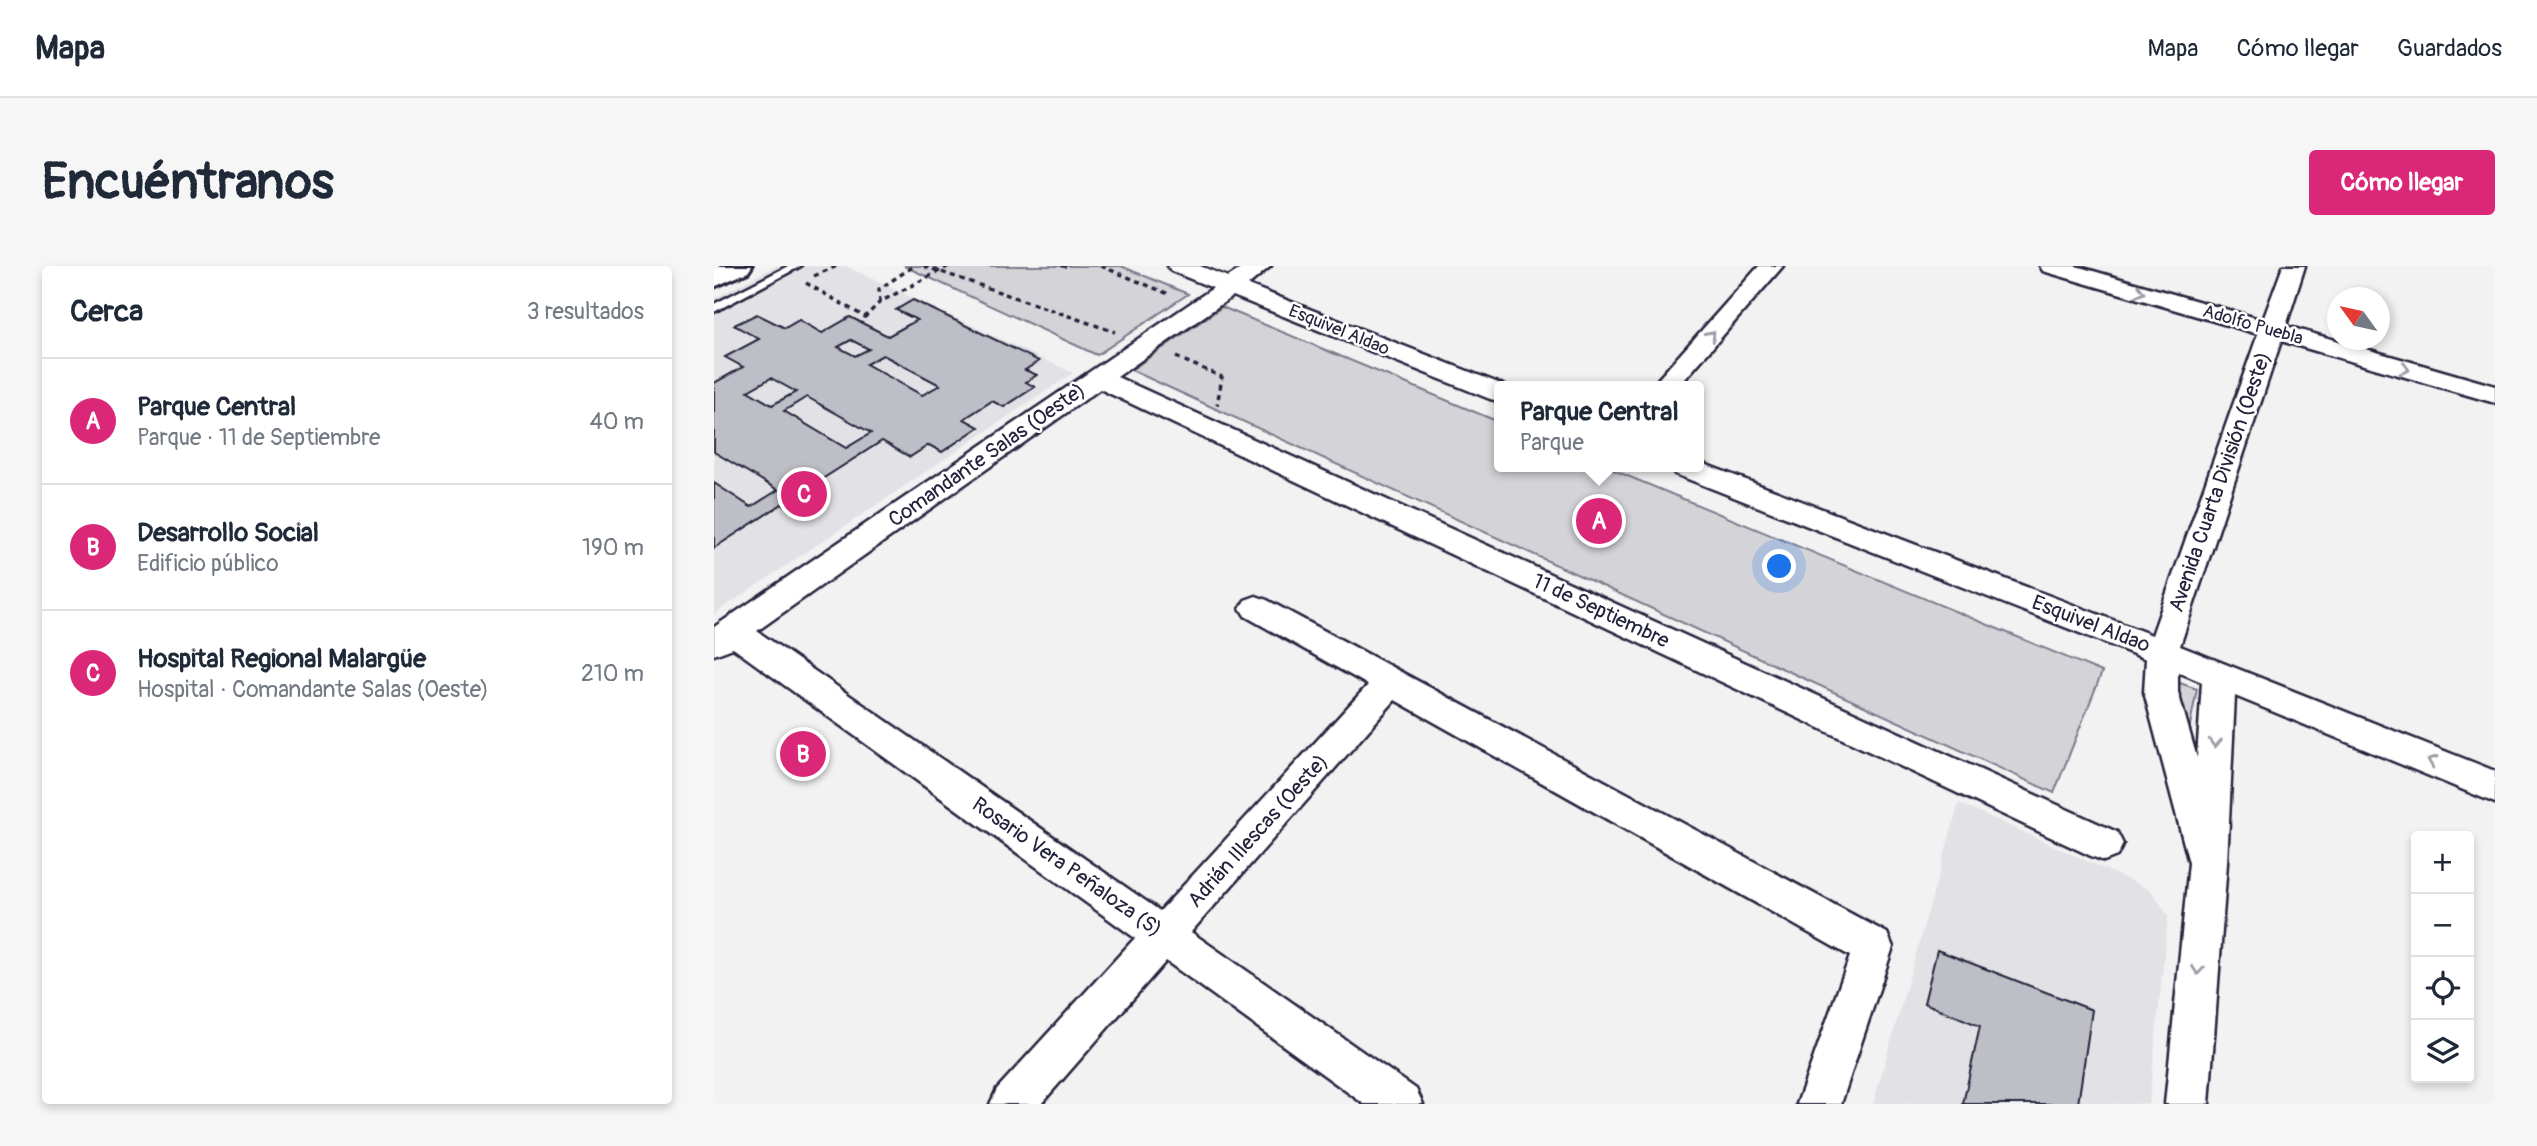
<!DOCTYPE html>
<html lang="es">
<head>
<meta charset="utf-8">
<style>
  :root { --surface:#fff; --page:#f6f6f7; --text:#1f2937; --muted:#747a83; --line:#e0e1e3; --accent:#db2777 }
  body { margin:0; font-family:Pangolin,sans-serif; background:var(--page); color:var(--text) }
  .controls { position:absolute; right:21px; bottom:21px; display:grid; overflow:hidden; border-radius:7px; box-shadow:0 4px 10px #0003 }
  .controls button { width:63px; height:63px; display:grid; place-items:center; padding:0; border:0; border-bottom:2px solid var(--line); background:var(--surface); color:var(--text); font:35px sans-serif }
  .compass { position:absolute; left:1613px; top:21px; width:63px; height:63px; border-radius:50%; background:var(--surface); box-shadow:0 4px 10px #0003; rotate:303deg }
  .you { position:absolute; left:1066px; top:301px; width:24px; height:24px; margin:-18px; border:5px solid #fff; border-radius:50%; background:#1a73e8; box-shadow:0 0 0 10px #1a73e833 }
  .badge { display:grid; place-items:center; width:46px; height:46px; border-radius:50%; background:var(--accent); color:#fff; font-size:23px; font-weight:700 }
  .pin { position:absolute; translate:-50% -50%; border:4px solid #fff; box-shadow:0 2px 7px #0006 }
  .popup { position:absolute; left:780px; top:115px; width:210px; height:91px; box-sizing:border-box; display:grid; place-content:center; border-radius:7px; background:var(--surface); filter:drop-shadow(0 2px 5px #0005); font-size:23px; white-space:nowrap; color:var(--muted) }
  .popup b { font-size:26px; color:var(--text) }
  .popup::after { content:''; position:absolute; left:50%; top:100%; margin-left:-14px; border:14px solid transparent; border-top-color:var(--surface) }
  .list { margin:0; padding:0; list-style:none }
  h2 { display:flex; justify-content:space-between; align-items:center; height:91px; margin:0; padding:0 28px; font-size:30px }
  h2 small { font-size:23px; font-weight:400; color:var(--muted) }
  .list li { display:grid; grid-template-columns:46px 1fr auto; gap:21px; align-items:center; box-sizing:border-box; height:126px; padding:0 28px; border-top:2px solid var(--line) }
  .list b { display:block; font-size:26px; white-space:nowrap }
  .list p { margin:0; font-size:23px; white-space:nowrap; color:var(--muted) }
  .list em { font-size:23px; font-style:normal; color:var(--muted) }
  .icon { flex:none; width:38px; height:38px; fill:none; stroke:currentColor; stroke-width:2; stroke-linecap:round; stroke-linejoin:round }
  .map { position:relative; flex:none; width:1781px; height:838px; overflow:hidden; border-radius:7px }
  header { display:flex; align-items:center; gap:42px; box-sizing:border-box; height:98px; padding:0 35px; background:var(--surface); border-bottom:2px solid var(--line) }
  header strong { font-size:33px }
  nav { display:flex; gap:38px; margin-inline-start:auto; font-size:24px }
  .intro { display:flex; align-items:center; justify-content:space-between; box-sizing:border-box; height:168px; padding:0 42px }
  h1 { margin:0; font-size:49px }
  .button { padding:18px 32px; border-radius:7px; background:var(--accent); color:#fff; font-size:24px; font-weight:700 }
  main { display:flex; gap:42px; padding:0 42px }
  aside { flex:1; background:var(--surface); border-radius:7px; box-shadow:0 4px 10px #0003 }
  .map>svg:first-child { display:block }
  .built { fill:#e2e2e6 }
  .green { fill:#d3d3d8; stroke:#7a7a8a; stroke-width:2 }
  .building { fill:#bebec6; stroke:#22223b; stroke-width:2; fill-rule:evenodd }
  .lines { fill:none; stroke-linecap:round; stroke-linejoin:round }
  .service-casing { stroke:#22223b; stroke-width:5 }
  .minor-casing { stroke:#22223b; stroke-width:5 }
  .secondary-casing { stroke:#22223b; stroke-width:6 }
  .path { stroke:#22223b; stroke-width:3.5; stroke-dasharray:5 4.5; stroke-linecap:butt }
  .service { fill:#fff; fill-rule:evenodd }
  .minor { fill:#fff; fill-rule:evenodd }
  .secondary { fill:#fff; fill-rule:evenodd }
  .oneway { stroke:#9c9ca7 }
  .labels { text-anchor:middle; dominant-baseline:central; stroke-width:5; stroke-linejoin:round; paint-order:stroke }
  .far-street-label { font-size:18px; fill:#22223b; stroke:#fff }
  .street-label { font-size:21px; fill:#22223b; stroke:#fff }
</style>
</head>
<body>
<header>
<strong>Mapa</strong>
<nav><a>Mapa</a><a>Cómo llegar</a><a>Guardados</a></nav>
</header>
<div class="intro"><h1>Encuéntranos</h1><a class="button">Cómo llegar</a></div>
<main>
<aside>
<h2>Cerca<small>3 resultados</small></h2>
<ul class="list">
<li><span class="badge">A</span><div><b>Parque Central</b><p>Parque · 11 de Septiembre</p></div><em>40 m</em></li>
<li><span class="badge">B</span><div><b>Desarrollo Social</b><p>Edificio público</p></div><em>190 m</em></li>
<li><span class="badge">C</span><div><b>Hospital Regional Malargüe</b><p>Hospital · Comandante Salas (Oeste)</p></div><em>210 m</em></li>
</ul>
</aside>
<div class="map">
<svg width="1781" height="838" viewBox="0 0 1781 838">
  <rect width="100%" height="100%" fill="#f2f2f3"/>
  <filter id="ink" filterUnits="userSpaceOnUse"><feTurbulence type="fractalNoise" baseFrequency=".0143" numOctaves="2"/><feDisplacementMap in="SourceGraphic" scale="14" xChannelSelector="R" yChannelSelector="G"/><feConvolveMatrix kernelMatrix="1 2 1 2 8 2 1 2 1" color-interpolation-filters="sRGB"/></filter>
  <g filter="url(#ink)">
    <g class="built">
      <polygon points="62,0 131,0 359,107 0,348 0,32"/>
      <polygon points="1245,537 1437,624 1454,650 1435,838 1159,838"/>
    </g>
    <g class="green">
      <polygon points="190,0 407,0 474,28 383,89"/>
      <polygon points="508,41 785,156 785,201 892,201 1388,406 1340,527 417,104"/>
      <polygon points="1460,415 1483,423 1474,470"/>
    </g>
    <g class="building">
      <path d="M199 34 325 95 311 104 323 109 312 116 321 121 290 141 278 135 250 153 265 161 228 186 215 179 196 191 168 175 91 224 99 229 76 244 68 238 0 282V217L37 241 64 224 0 186V117L29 101 11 91 45 73 20 59 43 48 71 62 85 54 108 67 136 51 174 70 203 54 182 44ZM137 74 155 83 141 90 124 81ZM169 89 226 119 208 129 152 98ZM57 112 82 126 58 139 34 125ZM93 131 157 167 132 182 70 145Z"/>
      <polygon points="1223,684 1378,744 1364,838 1249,838 1266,760 1210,737"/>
    </g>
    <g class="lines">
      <defs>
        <polygon id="service" points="74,0 87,0 0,46 0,38"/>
        <g id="minor">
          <polygon points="454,0 486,0 514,11 531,0 557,0 534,19 792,120 785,120 785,135 776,133 519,30 403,111 1403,566 1409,578 1403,590 1390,595 1377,590 386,123 43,365 446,645 654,419 531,350 526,342 531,334 542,330 553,334 1173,667 1179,681 1127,838 1083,838 1136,690 681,434 477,666 702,823 709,838 650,838 452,695 327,838 276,838 283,823 421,672 19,382 0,389 0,361 499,22 457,5"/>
          <polygon points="1045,0 1069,0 965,120 938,120"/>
          <path d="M1326 0H1362L1549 54 1569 0H1591L1572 60 1781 120V137L1567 75 1466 380 1781 505V537L1521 430 1513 597 1495 838H1451L1475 597 1430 426 1432 393 961 208 957 201H985V196L1438 369 1544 68 1329 5ZM1464 406 1488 416 1483 492 1464 426Z"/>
        </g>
        <polygon id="secondary" points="5,0 38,0 34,6 0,21 0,2"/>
      </defs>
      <use href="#service" class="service-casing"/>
      <use href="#minor" class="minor-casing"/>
      <use href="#secondary" class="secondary-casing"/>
      <g class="path">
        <polyline points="210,0 401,66"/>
        <polyline points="347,0 356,0"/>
        <polyline points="387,0 457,29"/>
        <polyline points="100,10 123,0"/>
        <polyline points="92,17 151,51 166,36 235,0"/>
        <polyline points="166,36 165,23 200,0"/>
        <polyline points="462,91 508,111 503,139"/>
      </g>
      <use href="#service" class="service"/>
      <use href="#minor" class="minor"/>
      <use href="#secondary" class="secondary"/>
    </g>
    <defs><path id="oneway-chevron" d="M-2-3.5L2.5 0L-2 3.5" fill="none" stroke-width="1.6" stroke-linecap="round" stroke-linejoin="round" transform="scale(1.75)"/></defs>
    <g class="oneway">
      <use href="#oneway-chevron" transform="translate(1426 26) rotate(16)"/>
      <use href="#oneway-chevron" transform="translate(997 69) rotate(-48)"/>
      <use href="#oneway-chevron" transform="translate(1691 103) rotate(16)"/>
      <use href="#oneway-chevron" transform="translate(1501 477) rotate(93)"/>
      <use href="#oneway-chevron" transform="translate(1718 495) rotate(-158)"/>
      <use href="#oneway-chevron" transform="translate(1484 704) rotate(95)"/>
    </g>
  </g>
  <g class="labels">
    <g class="far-street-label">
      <text transform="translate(1539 59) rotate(16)">Adolfo Puebla</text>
      <text transform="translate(625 64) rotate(22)">Esquivel Aldao</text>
    </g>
    <g class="street-label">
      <text transform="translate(273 189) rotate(-35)">Comandante Salas (Oeste)</text>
      <text transform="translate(1506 216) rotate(-71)">Avenida Cuarta División (Oeste)</text>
      <text transform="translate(887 345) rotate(25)">11 de Septiembre</text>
      <text transform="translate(1377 358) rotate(21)">Esquivel Aldao</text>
      <text transform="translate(544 565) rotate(-48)">Adrián Illescas (Oeste)</text>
      <text transform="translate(353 601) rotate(35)">Rosario Vera Peñaloza (S)</text>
    </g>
  </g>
</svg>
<div class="controls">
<button>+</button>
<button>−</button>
<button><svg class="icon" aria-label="locate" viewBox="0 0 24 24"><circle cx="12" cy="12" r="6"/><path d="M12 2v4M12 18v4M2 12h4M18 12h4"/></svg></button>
<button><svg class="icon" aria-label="layers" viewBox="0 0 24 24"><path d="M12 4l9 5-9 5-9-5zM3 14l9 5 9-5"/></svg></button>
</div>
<svg class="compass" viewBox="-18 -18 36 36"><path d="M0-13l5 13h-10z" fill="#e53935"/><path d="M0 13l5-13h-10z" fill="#747a83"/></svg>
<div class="you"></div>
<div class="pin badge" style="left:885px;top:255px">A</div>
<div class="popup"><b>Parque Central</b>Parque</div>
<div class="pin badge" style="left:89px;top:488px">B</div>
<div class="pin badge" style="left:90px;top:228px">C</div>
</div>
</main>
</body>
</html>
